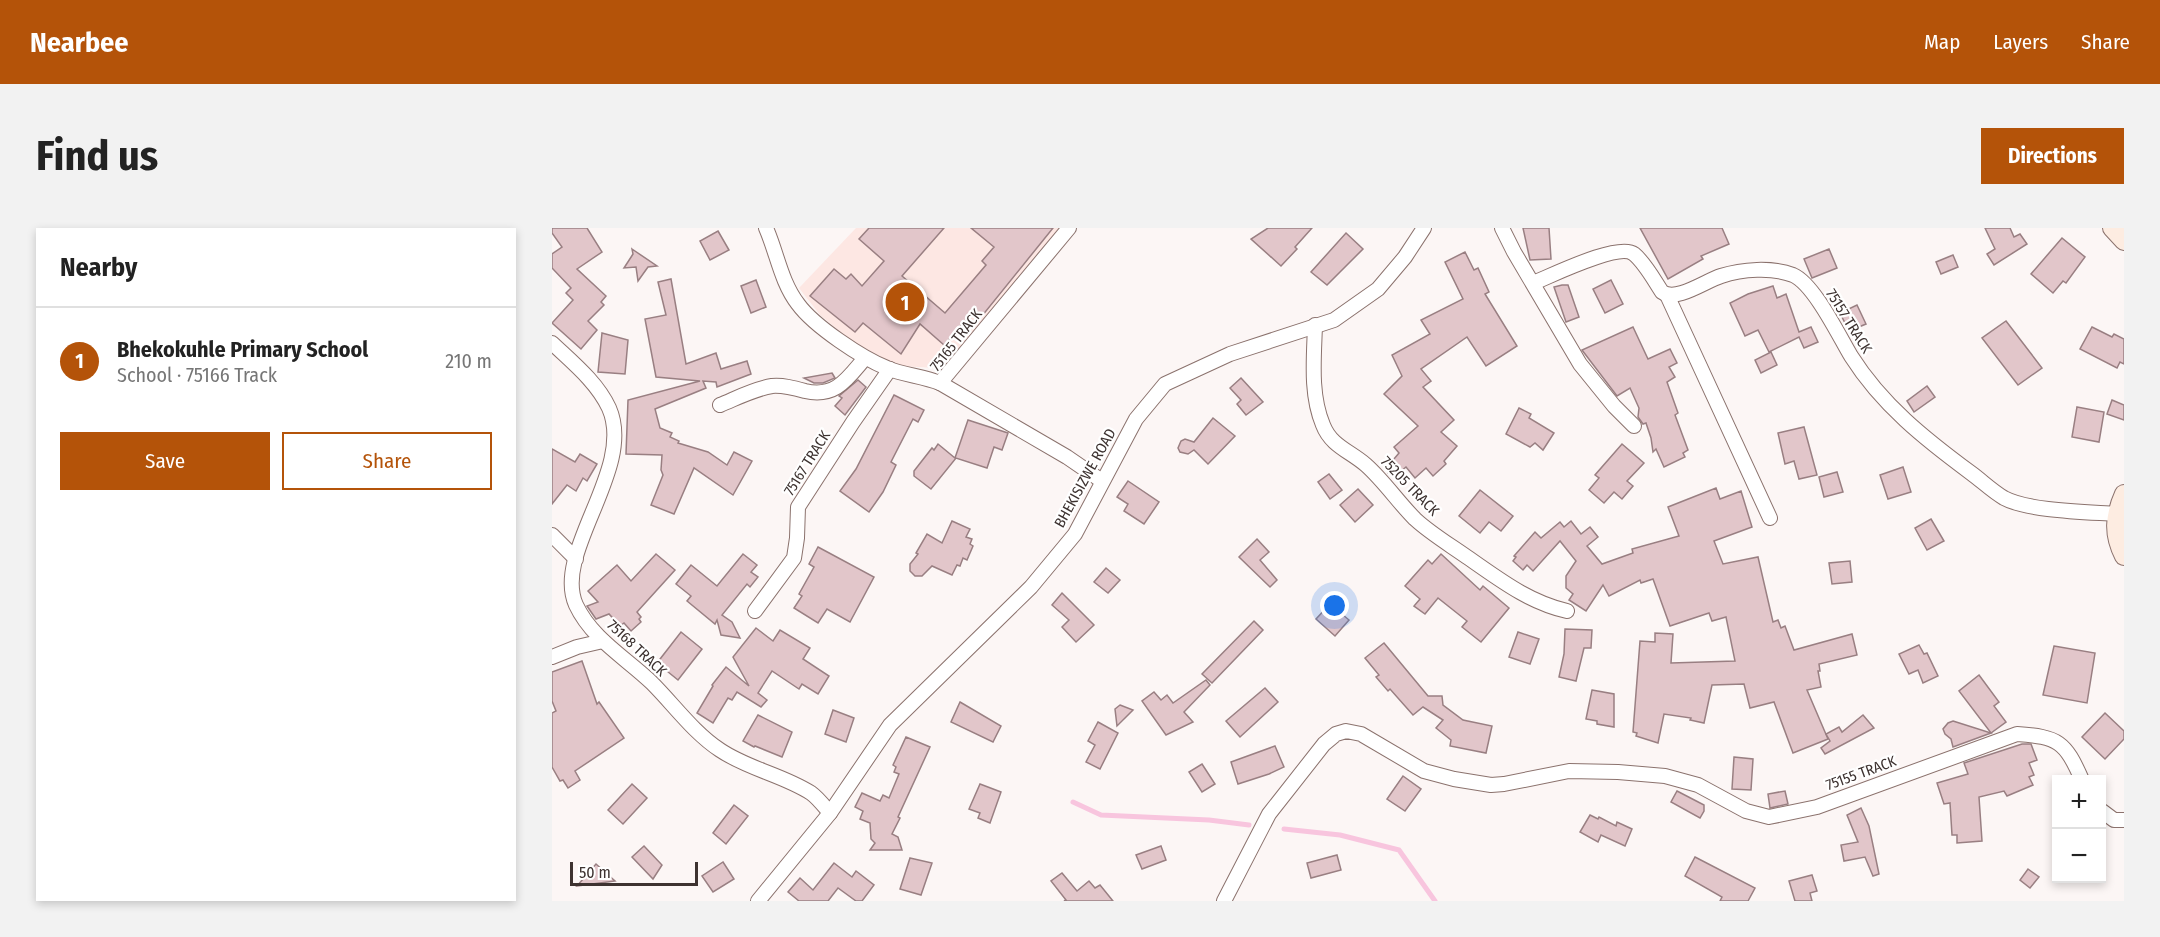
<!DOCTYPE html>
<html lang="en">
<head>
<meta charset="utf-8">
<style>
  :root { --surface:#fff; --page:#f2f2f2; --text:#222; --muted:#767676; --line:#e0e0e0; --accent:#b45309 }
  body { margin:0; font-family:"Fira Sans Condensed",sans-serif; background:var(--page); color:var(--text) }
  .controls { position:absolute; right:18px; bottom:18px; display:grid; overflow:hidden; border-radius:0px; box-shadow:0 3px 9px #0003 }
  .controls button { width:54px; height:54px; display:grid; place-items:center; padding:0; border:0; border-bottom:2px solid var(--line); background:var(--surface); color:var(--text); font:30px sans-serif }
  .scale { position:absolute; left:18px; bottom:15px; width:128px; box-sizing:border-box; padding-left:6px; border:3px solid #3d3230; border-top:0; font-size:16px; line-height:21px; white-space:nowrap; color:#3d3230; -webkit-text-stroke:4px #fff; paint-order:stroke }
  .you { position:absolute; left:783px; top:378px; width:21px; height:21px; margin:-15px; border:4px solid #fff; border-radius:50%; background:#1a73e8; box-shadow:0 0 0 9px #1a73e833 }
  .badge { display:grid; place-items:center; width:39px; height:39px; border-radius:50%; background:var(--accent); color:#fff; font-size:20px; font-weight:700 }
  .pin { position:absolute; translate:-50% -50%; border:3px solid #fff; box-shadow:0 2px 6px #0006 }
  .list { margin:0; padding:0; list-style:none }
  h2 { display:flex; justify-content:space-between; align-items:center; height:78px; margin:0; padding:0 24px; font-size:26px }
  h2 small { font-size:20px; font-weight:400; color:var(--muted) }
  .list li { display:grid; grid-template-columns:39px 1fr auto; gap:18px; align-items:center; box-sizing:border-box; height:108px; padding:0 24px; border-top:2px solid var(--line) }
  .list b { display:block; font-size:22px; white-space:nowrap }
  .list p { margin:0; font-size:20px; white-space:nowrap; color:var(--muted) }
  .list em { font-size:20px; font-style:normal; color:var(--muted) }
  .actions { display:flex; gap:12px; padding:18px 24px }
  .actions a { flex:1; padding:14px 0; border:2px solid var(--accent); border-radius:0px; text-align:center; font-size:21px; color:var(--accent) }
  .actions .main { background:var(--accent); color:#fff }
  .map { position:relative; flex:none; width:1572px; height:673px; overflow:hidden; border-radius:0px }
  header { display:flex; align-items:center; gap:36px; box-sizing:border-box; height:84px; padding:0 30px; background:var(--accent); color:#fff }
  header strong { font-size:28px }
  nav { display:flex; gap:33px; margin-inline-start:auto; font-size:21px }
  .intro { display:flex; align-items:center; justify-content:space-between; box-sizing:border-box; height:144px; padding:0 36px }
  h1 { margin:0; font-size:42px }
  .button { padding:15px 27px; border-radius:0px; background:var(--accent); color:#fff; font-size:21px; font-weight:700 }
  main { display:flex; gap:36px; padding:0 36px }
  aside { flex:1; background:var(--surface); border-radius:0px; box-shadow:0 3px 9px #0003 }
  .map>svg:first-child { display:block }
  .built { fill:#fde7e3 }
  .lines { fill:none; stroke-linecap:round; stroke-linejoin:round }
  .stream { stroke:#f8c5de; stroke-width:5 }
  .building { fill:#e2c6ca; stroke:#997f82; stroke-width:1.5 }
  .street-casing { stroke:#8b726d; stroke-width:16 }
  .secondary-casing { stroke:#8b726d; stroke-width:20 }
  .street { stroke:#fff; stroke-width:14 }
  .secondary { stroke:#fdece1; stroke-width:18 }
  .labels { text-anchor:middle; dominant-baseline:central; stroke-width:4.5; stroke-linejoin:round; paint-order:stroke }
  .street-label { font-size:15px; fill:#3d3230; stroke:#fff }
</style>
</head>
<body>
<header>
<strong>Nearbee</strong>
<nav><a>Map</a><a>Layers</a><a>Share</a></nav>
</header>
<div class="intro"><h1>Find us</h1><a class="button">Directions</a></div>
<main>
<aside>
<h2>Nearby<small></small></h2>
<ul class="list">
<li><span class="badge">1</span><div><b>Bhekokuhle Primary School</b><p>School · 75166 Track</p></div><em>210 m</em></li>
</ul>
<div class="actions"><a class="main">Save</a><a>Share</a></div>
</aside>
<div class="map">
<svg width="1572" height="673" viewBox="0 0 1572 673">
  <rect width="100%" height="100%" fill="#fcf6f5"/>
  <polygon class="built" points="304,0 507,0 397,138 385,140 346,138 323,132 268,87 247,60"/>
  <g class="lines">
    <g class="stream">
      <polyline points="521,574 549,587 657,592 697,597"/>
      <polyline points="732,601 788,607 847,622 883,673"/>
    </g>
  </g>
  <g class="building">
    <polygon points="0,0 35,0 50,24 25,41 54,68 49,74 52,77 36,93 45,102 29,121 0,95 21,72 14,65 19,60 0,40 0,26 10,19 0,5"/>
    <polygon points="317,0 392,0 350,48 393,85 434,37 430,33 442,19 419,0 501,0 430,88 423,82 392,117 368,96 349,126 311,95 303,104 258,68 282,41 294,51 299,46 310,58 332,33 307,11"/>
    <polygon points="716,0 760,0 743,19 745,21 729,38 699,11"/>
    <polygon points="971,0 997,0 999,31 978,32"/>
    <polygon points="1088,0 1170,0 1177,16 1149,28 1151,31 1116,51"/>
    <polygon points="1433,0 1458,0 1462,9 1468,6 1475,16 1442,37 1435,26 1443,21"/>
    <polygon points="166,3 177,22 158,32 148,13"/>
    <polygon points="794,5 811,21 775,57 759,44"/>
    <polygon points="1510,10 1533,29 1514,55 1511,53 1501,65 1479,46"/>
    <polygon points="80,21 105,38 96,39 86,53 84,39 72,40 81,26"/>
    <polygon points="1277,21 1285,40 1260,50 1252,31"/>
    <polygon points="913,24 922,42 926,40 937,64 933,66 965,118 934,138 915,109 869,141 879,153 871,159 902,192 889,204 905,218 892,233 894,236 881,248 874,240 863,250 854,239 844,247 836,245 836,238 847,225 842,219 866,198 832,166 850,148 840,127 878,106 869,92 911,71 893,34"/>
    <polygon points="1401,27 1406,39 1389,46 1384,34"/>
    <polygon points="119,51 134,136 164,125 169,141 195,133 199,146 165,159 164,154 151,153 154,160 103,181 108,200 120,205 118,209 127,213 126,215 156,224 175,237 182,224 200,233 181,267 142,240 122,286 99,277 111,247 109,242 110,227 74,226 76,172 148,153 104,149 93,91 114,87 106,54"/>
    <polygon points="204,52 214,79 199,85 189,58"/>
    <polygon points="1059,52 1071,76 1053,85 1041,61"/>
    <polygon points="1010,57 1016,57 1027,89 1014,94 1002,59"/>
    <polygon points="1221,58 1225,70 1234,66 1247,104 1259,99 1266,114 1252,120 1247,109 1217,124 1206,102 1193,108 1178,75 1196,66"/>
    <polygon points="1305,77 1314,96 1297,103 1288,85"/>
    <polygon points="1454,93 1490,140 1466,157 1430,110"/>
    <polygon points="1081,99 1096,131 1118,121 1125,135 1117,139 1123,149 1115,154 1126,185 1123,187 1136,222 1131,225 1133,229 1112,239 1104,221 1101,224 1099,210 1094,195 1091,196 1086,189 1087,180 1078,160 1065,168 1030,122"/>
    <polygon points="1540,99 1560,109 1562,106 1572,111 1572,136 1568,134 1565,140 1528,121"/>
    <polygon points="50,105 76,112 73,146 46,144"/>
    <polygon points="1219,124 1225,137 1209,145 1203,132"/>
    <polygon points="280,145 283,150 271,155 262,155 252,150"/>
    <polygon points="689,150 711,174 694,187 685,176 689,172 678,160"/>
    <polygon points="306,152 314,159 293,187 283,178 290,170 287,168"/>
    <polygon points="1375,158 1383,169 1362,184 1355,173"/>
    <polygon points="342,167 372,182 366,194 361,191 339,234 344,237 331,264 317,284 288,263 304,241"/>
    <polygon points="1560,172 1572,177 1572,192 1555,186"/>
    <polygon points="1525,179 1552,184 1547,214 1520,209"/>
    <polygon points="967,180 979,186 977,190 1002,205 991,222 983,215 978,219 954,206"/>
    <polygon points="661,190 683,208 656,236 642,222 636,226 628,224 626,220 629,213 633,211 642,214"/>
    <polygon points="416,192 456,205 450,222 442,219 435,240 404,230 379,261 362,248 362,243 380,220 382,222 386,216 403,230"/>
    <polygon points="1252,199 1265,247 1247,251 1242,233 1233,236 1226,205"/>
    <polygon points="1070,216 1092,235 1075,253 1081,258 1070,271 1062,264 1052,275 1037,262 1047,250 1043,247"/>
    <polygon points="0,221 23,234 28,226 45,236 35,253 31,250 24,263 15,257 0,276"/>
    <polygon points="1351,239 1359,264 1336,271 1328,247"/>
    <polygon points="1285,244 1291,264 1272,269 1267,249"/>
    <polygon points="777,246 790,262 778,271 766,254"/>
    <polygon points="576,253 607,274 592,296 572,283 576,276 565,269"/>
    <polygon points="1164,260 1168,271 1189,263 1200,299 1162,313 1171,336 1206,329 1221,394 1226,392 1229,400 1233,398 1242,422 1300,406 1305,427 1267,436 1268,443 1266,443 1269,459 1255,462 1276,511 1241,525 1222,474 1198,480 1192,456 1160,457 1152,495 1138,492 1139,490 1112,486 1106,515 1084,508 1085,505 1081,504 1088,413 1103,414 1103,405 1121,406 1119,435 1183,433 1174,389 1160,393 1157,385 1118,398 1101,351 1089,355 1088,352 1057,368 1051,357 1034,383 1017,372 1021,366 1014,360 1014,348 1024,333 1008,313 981,343 975,337 971,342 961,333 964,329 962,328 983,304 989,310 1008,294 1012,299 1019,293 1029,306 1038,299 1046,309 1035,318 1050,336 1081,325 1080,321 1127,308 1116,279"/>
    <polygon points="806,261 821,277 803,294 788,277"/>
    <polygon points="928,262 961,288 949,303 937,294 928,305 907,288"/>
    <polygon points="1379,291 1392,313 1375,322 1363,300"/>
    <polygon points="400,293 418,301 414,309 420,311 418,316 421,318 415,332 411,330 408,338 405,337 400,347 380,338 370,348 363,348 358,343 358,336 366,326 364,325 375,306 390,315"/>
    <polygon points="705,311 717,324 708,332 725,352 718,359 687,329"/>
    <polygon points="266,319 322,349 298,394 275,381 266,395 242,380 250,368 247,366 262,339 257,336"/>
    <polygon points="104,326 123,342 85,384 89,389 87,391 89,394 79,403 72,395 68,398 57,386 44,391 35,378 46,374 36,363 65,337 79,353"/>
    <polygon points="191,326 205,337 199,344 206,349 198,359 195,356 170,387 180,394 188,410 169,407 165,392 163,396 135,373 139,368 124,356 139,337 165,358"/>
    <polygon points="889,326 928,362 931,358 957,380 929,414 910,399 915,393 886,370 873,386 862,378 868,371 853,358 876,332 880,336"/>
    <polygon points="1298,333 1300,354 1280,356 1277,335"/>
    <polygon points="554,340 568,352 556,365 542,354"/>
    <polygon points="510,365 542,397 524,414 510,399 517,392 500,377"/>
    <polygon points="778,376 797,392 783,408 764,391"/>
    <polygon points="702,393 711,402 660,455 650,446"/>
    <polygon points="204,400 221,413 228,402 258,420 251,431 277,448 266,466 250,456 247,461 220,443 206,465 215,472 209,479 185,464 180,472 176,470 161,495 145,485 161,458 160,457 174,439 197,458 181,429"/>
    <polygon points="1013,401 1040,402 1039,420 1032,420 1024,453 1007,449 1012,426"/>
    <polygon points="129,404 150,421 126,452 105,435"/>
    <polygon points="966,404 987,411 978,436 957,429"/>
    <polygon points="832,415 876,468 890,468 891,477 911,492 940,498 934,525 898,518 899,512 884,500 891,492 871,479 861,487 838,461 836,463 824,449 827,447 813,430"/>
    <polygon points="1367,417 1372,426 1375,425 1386,448 1371,455 1366,442 1357,446 1347,426"/>
    <polygon points="1502,418 1543,425 1535,475 1491,467"/>
    <polygon points="30,433 45,476 47,474 72,510 23,543 28,552 16,560 11,552 8,553 0,539 0,485 4,483 0,473 0,444"/>
    <polygon points="1427,447 1447,474 1442,478 1454,494 1439,505 1407,463"/>
    <polygon points="654,452 658,457 632,484 641,494 614,507 590,473 602,464 609,472 615,467 621,475"/>
    <polygon points="713,460 726,474 688,509 674,493"/>
    <polygon points="1040,462 1062,466 1062,499 1045,496 1045,493 1034,491"/>
    <polygon points="408,474 449,498 441,514 399,494"/>
    <polygon points="568,477 581,482 565,498 563,481"/>
    <polygon points="281,482 302,490 294,514 273,506"/>
    <polygon points="1553,485 1572,503 1572,511 1553,531 1530,509"/>
    <polygon points="206,487 240,504 230,529 203,518 202,519 191,513"/>
    <polygon points="1311,487 1322,500 1273,526 1269,520 1278,513 1274,506 1287,499 1290,504"/>
    <polygon points="1401,493 1439,505 1401,519 1399,511 1393,506 1391,501 1396,495"/>
    <polygon points="546,494 566,505 548,541 534,534 543,517 536,513"/>
    <polygon points="354,509 378,519 346,589 348,590 340,606 346,609 350,622 318,622 323,615 319,611 318,595 308,591 311,583 303,579 310,565 328,573 331,567 337,570 347,546 342,544 344,539 341,537"/>
    <polygon points="1470,516 1479,516 1485,532 1477,535 1482,547 1477,549 1481,557 1455,568 1452,563 1427,569 1430,613 1405,615 1405,607 1400,607 1398,575 1392,576 1385,555 1416,546 1412,535"/>
    <polygon points="723,518 732,539 717,546 686,556 679,534"/>
    <polygon points="1182,529 1201,531 1199,562 1180,561"/>
    <polygon points="650,536 663,556 650,564 637,544"/>
    <polygon points="851,548 869,561 853,583 835,571"/>
    <polygon points="80,556 95,570 71,596 56,582"/>
    <polygon points="428,556 449,564 438,595 426,590 428,585 417,581"/>
    <polygon points="1125,563 1152,577 1152,583 1148,590 1119,574"/>
    <polygon points="1233,563 1236,576 1218,580 1216,566"/>
    <polygon points="182,577 196,588 174,616 161,605"/>
    <polygon points="1309,580 1317,598 1327,646 1321,648 1313,629 1292,633 1289,617 1306,614 1295,587"/>
    <polygon points="1038,587 1046,591 1047,589 1064,598 1065,594 1080,601 1073,618 1049,607 1046,614 1028,604"/>
    <polygon points="92,618 110,637 101,651 80,629"/>
    <polygon points="609,618 614,632 590,641 584,627"/>
    <polygon points="785,627 789,642 759,650 755,635"/>
    <polygon points="1143,629 1203,660 1196,673 1168,673 1170,669 1133,648"/>
    <polygon points="358,630 380,635 369,667 348,661"/>
    <polygon points="171,634 182,651 161,664 150,648"/>
    <polygon points="282,635 300,649 304,643 322,657 310,673 304,673 286,660 276,673 247,673 236,664 248,650 261,662"/>
    <polygon points="44,636 63,653 25,658"/>
    <polygon points="1476,641 1487,649 1478,660 1468,652"/>
    <polygon points="510,645 525,663 537,653 543,660 548,657 561,673 512,673 514,672 499,653"/>
    <polygon points="1260,647 1265,663 1258,665 1260,673 1243,673 1237,653"/>
  </g>
  <g class="lines">
    <defs>
      <g id="street">
        <path d="M214 0C225 25 229 54 246 76 262 98 310 130 335 140 351 147 371 148 388 155L515 229 550 253"/>
        <polyline points="950,0 962,24 1028,136 1062,178 1082,198"/>
        <path d="M981 55C999 48 1067 14 1082 26 1093 35 1102 52 1110 64 1125 74 1153 53 1169 48 1190 41 1220 39 1241 47 1262 56 1287 108 1299 128 1330 177 1373 211 1419 245 1430 253 1440 263 1452 270 1476 283 1535 284 1564 286"/>
        <polyline points="1115,67 1218,290"/>
        <path d="M763 97C762 130 758 166 771 197 779 218 798 223 814 237 832 253 846 274 863 291 878 305 898 317 915 329 947 351 976 374 1015 383"/>
        <path d="M0 115C20 134 45 154 57 180 84 241 0 324 24 377 40 411 74 430 100 455 122 477 142 505 168 522 196 541 231 547 259 565 266 570 272 578 278 585"/>
        <polyline points="388,155 517,0"/>
        <path d="M168 177C185 170 202 161 220 158 231 157 242 160 253 163 284 170 295 151 313 130"/>
        <polyline points="0,307 24,331"/>
        <polyline points="203,383 242,330 245,310 246,279 301,194 338,141"/>
        <polyline points="0,429 25,419 51,413"/>
        <polyline points="1550,583 1562,592 1572,592"/>
        <polyline points="206,673 278,585 338,497 479,359 523,306 584,191 613,156 678,126 782,92 826,61 853,29 872,0"/>
        <path d="M672 673 717 586 772 516 784 506 794 503 809 506 872 543 902 551 939 557 952 556 1017 543 1066 544 1113 548 1146 557 1194 583 1217 589 1265 579 1465 506C1506 509 1513 513 1530 552"/>
      </g>
      <g id="secondary">
        <polyline points="1560,0 1572,13"/>
        <path d="M1572 266C1562 288 1561 307 1572 328"/>
      </g>
    </defs>
    <use href="#street" class="street-casing"/>
    <use href="#secondary" class="secondary-casing"/>
    <use href="#street" class="street"/>
    <use href="#secondary" class="secondary"/>
  </g>
  <g class="labels">
    <g class="street-label">
      <text transform="translate(1297 93) rotate(58)">75157 TRACK</text>
      <text transform="translate(404 112) rotate(-52)">75165 TRACK</text>
      <text transform="translate(255 235) rotate(-58)">75167 TRACK</text>
      <text transform="translate(533 250) rotate(-61)">BHEKISIZWE ROAD</text>
      <text transform="translate(858 258) rotate(46)">75205 TRACK</text>
      <text transform="translate(85 420) rotate(43)">75168 TRACK</text>
      <text transform="translate(1309 545) rotate(-20)">75155 TRACK</text>
    </g>
  </g>
</svg>
<div class="controls">
<button>+</button>
<button>−</button>
</div>
<div class="scale">50 m</div>
<div class="you"></div>
<div class="pin badge" style="left:353px;top:74px">1</div>
</div>
</main>
</body>
</html>
